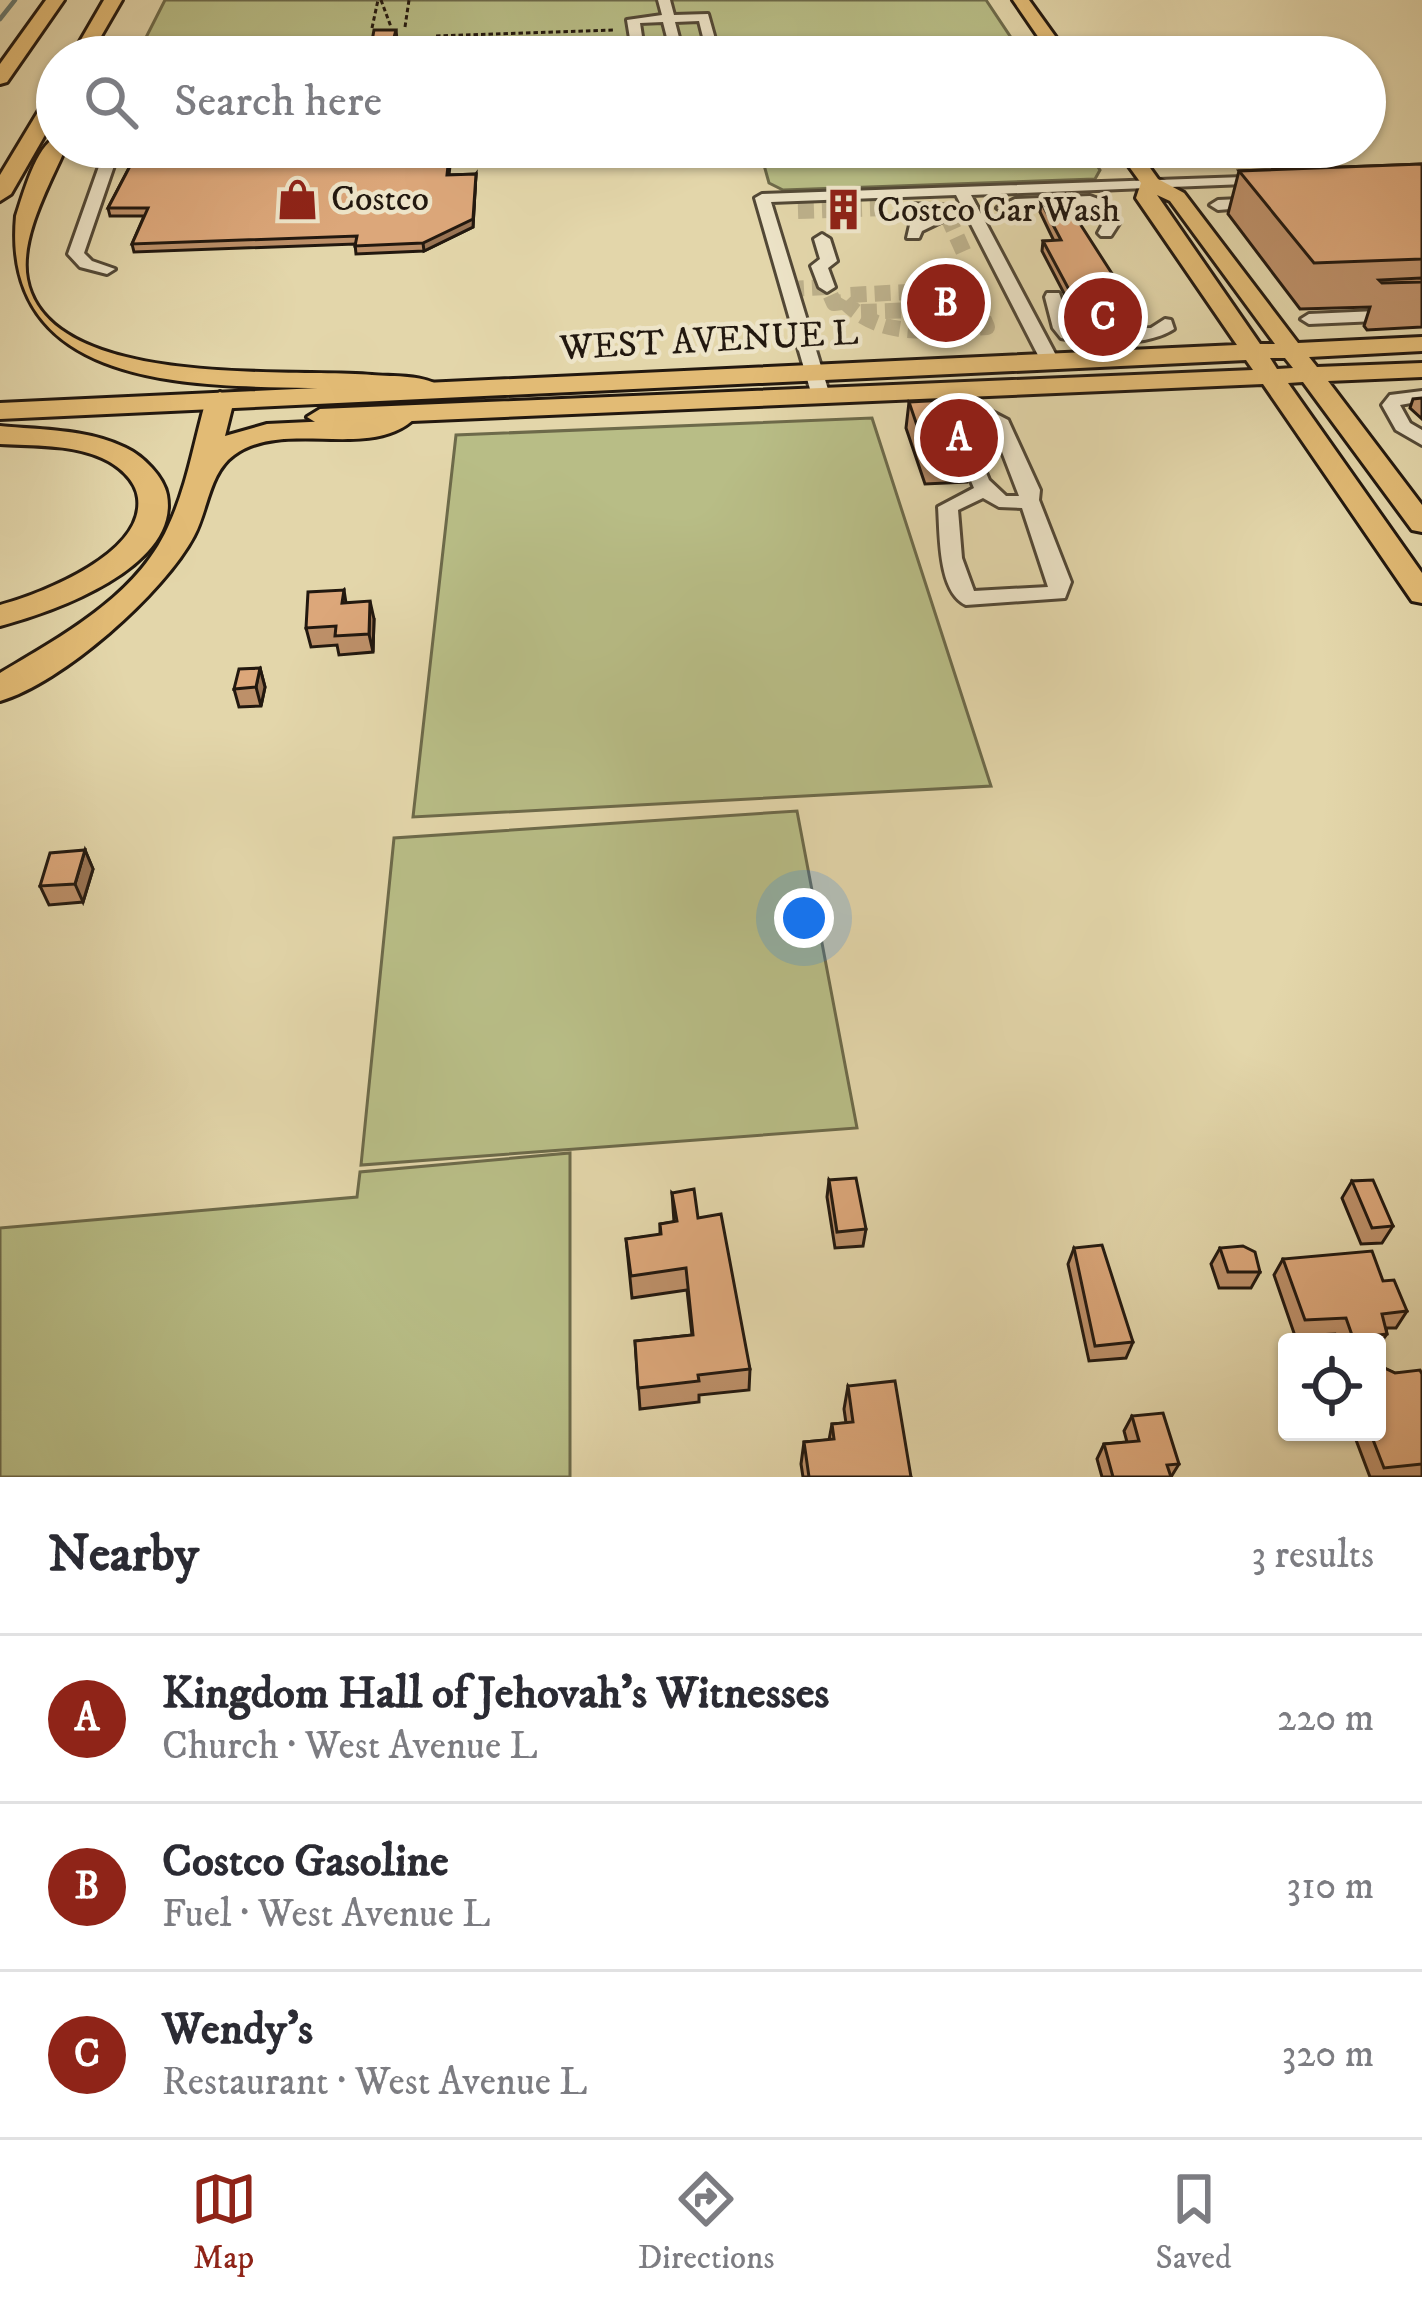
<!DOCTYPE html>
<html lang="en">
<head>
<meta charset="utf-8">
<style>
  :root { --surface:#fff; --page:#f7f7f7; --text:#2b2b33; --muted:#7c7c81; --line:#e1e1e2; --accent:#8f2418 }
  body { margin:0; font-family:"IM FELL DW Pica",serif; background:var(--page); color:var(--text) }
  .controls { position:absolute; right:36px; bottom:36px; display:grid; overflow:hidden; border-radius:12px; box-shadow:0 3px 9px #0004 }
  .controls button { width:108px; height:108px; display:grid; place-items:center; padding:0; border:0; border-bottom:3px solid var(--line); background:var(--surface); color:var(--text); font:60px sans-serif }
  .you { position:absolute; left:804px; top:918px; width:42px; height:42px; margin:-30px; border:9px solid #fff; border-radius:50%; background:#1a73e8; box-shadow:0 0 0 18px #1a73e833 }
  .badge { display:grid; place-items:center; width:78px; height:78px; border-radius:50%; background:var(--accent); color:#fff; font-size:39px; font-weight:700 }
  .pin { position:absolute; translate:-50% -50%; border:6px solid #fff; box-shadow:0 3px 12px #0006 }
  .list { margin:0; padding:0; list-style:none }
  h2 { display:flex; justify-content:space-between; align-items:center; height:156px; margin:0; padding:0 48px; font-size:51px }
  h2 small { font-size:39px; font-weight:400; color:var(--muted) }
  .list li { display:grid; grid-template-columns:78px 1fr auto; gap:36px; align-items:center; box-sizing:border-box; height:168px; padding:0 48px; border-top:3px solid var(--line) }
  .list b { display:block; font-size:45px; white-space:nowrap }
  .list p { margin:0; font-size:39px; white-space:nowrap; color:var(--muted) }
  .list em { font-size:39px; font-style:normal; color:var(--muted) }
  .icon { flex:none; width:66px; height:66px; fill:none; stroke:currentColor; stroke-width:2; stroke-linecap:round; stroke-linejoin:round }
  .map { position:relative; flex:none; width:1422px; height:1477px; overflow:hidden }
  .search { position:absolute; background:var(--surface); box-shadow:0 3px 9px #0004; left:36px; right:36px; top:36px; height:132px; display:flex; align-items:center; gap:30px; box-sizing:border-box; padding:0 42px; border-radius:66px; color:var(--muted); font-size:45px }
  .sheet { height:660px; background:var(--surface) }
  nav { display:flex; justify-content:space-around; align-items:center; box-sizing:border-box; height:168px; border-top:3px solid var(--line); background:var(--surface); font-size:33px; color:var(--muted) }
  nav a { display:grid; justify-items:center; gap:6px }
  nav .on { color:var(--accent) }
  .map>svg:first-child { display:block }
  .green { fill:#b8bd86; stroke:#6d6a4a; stroke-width:3 }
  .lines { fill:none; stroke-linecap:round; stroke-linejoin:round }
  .stream { stroke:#68786e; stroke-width:4.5 }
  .minor-tunnel { stroke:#bcb08b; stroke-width:16; stroke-dasharray:16 8; stroke-linecap:butt }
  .minor-casing { stroke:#524836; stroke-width:6 }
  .major-casing { stroke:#22180f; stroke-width:6 }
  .highway-casing { stroke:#22180f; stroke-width:6 }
  .path { stroke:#22180f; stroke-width:3; stroke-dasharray:4.5 3; stroke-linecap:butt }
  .minor { fill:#ede4c8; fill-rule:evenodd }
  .major { fill:#e2bb75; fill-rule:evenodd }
  .highway { fill:#e2bb75; fill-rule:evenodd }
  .wall { fill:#bd9069; stroke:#22180f; stroke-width:3 }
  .shaded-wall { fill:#9a7555; stroke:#22180f; stroke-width:3 }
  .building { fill:#dca77a; stroke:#22180f; stroke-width:3 }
  .labels { text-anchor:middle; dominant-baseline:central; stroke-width:9; stroke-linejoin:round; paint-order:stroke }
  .far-poi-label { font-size:36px; fill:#22180f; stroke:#ede4c8; text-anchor:start }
  .far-street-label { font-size:36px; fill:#22180f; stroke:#ede4c8 }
</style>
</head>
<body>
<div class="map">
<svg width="1422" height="1477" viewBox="0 0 1422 1477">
  <rect width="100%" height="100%" fill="#e3d6aa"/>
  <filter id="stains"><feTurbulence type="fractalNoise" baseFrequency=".00167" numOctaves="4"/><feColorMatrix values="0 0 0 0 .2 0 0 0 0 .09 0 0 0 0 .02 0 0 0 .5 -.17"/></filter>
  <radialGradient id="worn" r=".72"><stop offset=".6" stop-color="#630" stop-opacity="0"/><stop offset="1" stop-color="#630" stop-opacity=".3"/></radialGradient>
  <g class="green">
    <polygon points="165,0 986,0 1024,57 136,57"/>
    <polygon points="759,147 1084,147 1100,170 1095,179 783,190 769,183"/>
    <polygon points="872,418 991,786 413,817 456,435"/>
    <polygon points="797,811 857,1128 361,1165 394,838"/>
    <polygon points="570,1153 570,1477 0,1477 0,1228 357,1197 360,1172"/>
  </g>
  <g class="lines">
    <polyline class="stream" points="0,19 15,0"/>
    <g class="minor-tunnel">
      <polyline points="798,211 888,208"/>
      <polyline points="947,215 965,255"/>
      <polyline points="788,289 827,287 834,303 842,302"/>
      <path d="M974 297 987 327C937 330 883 341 845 302L849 295 985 288"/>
      <polyline points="861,312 970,308"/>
    </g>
    <defs>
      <g id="minor">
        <polygon points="658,0 670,0 674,15 708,14 720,57 708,57 699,21 675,22 684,57 672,57 663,22 640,23 645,57 633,57 627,20 662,15"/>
        <polygon points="146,147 118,154 84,253 92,261 115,269 107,274 80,267 68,254 102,158 108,148"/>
        <polygon points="1275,176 1277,179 1270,183 971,195 1059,361 1050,366 1041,361 956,195 771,202 830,396 821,401 812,396 755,198 762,194"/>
        <polygon points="1090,196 1104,201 1120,222 1111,236 1101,236 1098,233 1104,222 1089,206 1017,208 1005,213 997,208 1015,199"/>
        <polygon points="1263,198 1271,203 1268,206 1218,210 1210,205 1218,200"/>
        <polygon points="910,204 953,206 955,215 922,231 919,238 907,238 910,225 939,213 910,210"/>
        <polygon points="822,234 830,239 837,261 828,268 835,287 827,292 819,287 811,266 820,259 814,239"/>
        <path d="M1047 293H1059L1072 329 1151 328 1165 319 1171 320 1174 329C1147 347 1092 344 1061 338L1053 328 1045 297Z"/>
        <polygon points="1422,309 1422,319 1309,324 1301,319 1309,314"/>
        <path d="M964 384 970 385 979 405 1008 420 1040 490 1039 500 1071 582 1065 598 966 605C938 592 940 535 938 507L974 488 947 423 961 407 955 389ZM974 416 991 423 1019 496H1006L989 480 966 424ZM983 498 999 507 1022 508 1048 587 974 591 962 558 958 510Z"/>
        <polygon points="1422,391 1422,401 1400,405 1410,423 1422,430 1422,445 1396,430 1382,405 1390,395"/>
      </g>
      <g id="major">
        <polygon points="1013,0 1029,0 1070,57 1052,57"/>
        <path d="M1115 147H1135L1158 179 1184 193 1298 343 1422 337V351L1309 357 1317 367 1422 363V377L1328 381 1422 505V532L1412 530 1303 382 1288 383 1422 573V603L1412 601 1263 384 320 425 307 417 320 409 1253 370 1246 360 0 419V403L1237 345 1136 198 1141 183ZM1157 195 1170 201 1275 344H1260ZM1270 358H1285L1293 368 1277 369Z"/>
      </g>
      <g id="highway">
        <polygon points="46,0 64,0 7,82 0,84 0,64"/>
        <polygon points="104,0 122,0 89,57 71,57"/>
        <polygon points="57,91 57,114 11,194 0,201 0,175 47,97"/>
        <path d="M57 137V147H66C50 184 19 238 27 279 48 390 288 368 372 375 393 377 428 374 443 389L429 397C389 393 349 389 309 388 200 385 0 392 16 216 23 195 36 145 57 137Z"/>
        <path d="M220 392 234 400 225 436 267 424 373 419 405 406 419 414C375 464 286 417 234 455 209 473 208 510 194 536 164 593 62 683 0 701V673C62 636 137 596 168 527 187 487 194 442 206 400Z"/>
        <path d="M0 426C41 430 88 429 126 448 143 456 164 477 167 495 180 567 54 612 0 626V605C44 593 145 553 138 498 136 480 118 465 102 458 71 444 33 446 0 444Z"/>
      </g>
    </defs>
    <use href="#minor" class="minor-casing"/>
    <use href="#major" class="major-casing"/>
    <use href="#highway" class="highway-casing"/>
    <g class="path">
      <polyline points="381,0 391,27"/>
      <polyline points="405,27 409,0"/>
      <polyline points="372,28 378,0"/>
      <polyline points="436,36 614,30"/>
      <polyline points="434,48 616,41 616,37"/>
    </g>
    <use href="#minor" class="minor"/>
    <use href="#major" class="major"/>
    <use href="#highway" class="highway"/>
  </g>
  <g class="wall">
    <polygon points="140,147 452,147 449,175 476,174 473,227 424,251 356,254 355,244 134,252 132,244 144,216 110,216 108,208"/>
    <polygon points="1422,164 1422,327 1367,330 1364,326 1370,307 1300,309 1228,214 1239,171"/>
    <polygon points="1041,202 1138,314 1136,324 1080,324 1042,251 1043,241 1054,241 1040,212"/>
    <polygon points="927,276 971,321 970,329 945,330 926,284"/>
    <polygon points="1422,398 1422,419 1410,408 1413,399"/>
    <polygon points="909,402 970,456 967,482 925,484 906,428"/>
    <polygon points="344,590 346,603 374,619 373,652 339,655 337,645 311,647 306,628"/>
    <polygon points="260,668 265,687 261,706 239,707 234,689"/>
    <polygon points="85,850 93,869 83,902 49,905 40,886"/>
    <polygon points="829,1180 866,1229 863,1246 835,1248 827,1197"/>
    <polygon points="1352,1181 1393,1226 1382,1243 1361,1244 1342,1198"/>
    <polygon points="672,1193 698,1218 750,1369 749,1390 699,1395 699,1402 640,1409 635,1341 692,1335 687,1290 632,1298 626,1239 660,1235 660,1224 674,1222"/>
    <polygon points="1074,1248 1133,1342 1126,1358 1089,1361 1068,1264"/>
    <polygon points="1220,1248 1260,1272 1251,1288 1219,1288 1211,1264"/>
    <polygon points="1283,1259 1383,1281 1407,1311 1396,1328 1386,1328 1387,1334 1377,1348 1377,1342 1338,1342 1335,1334 1295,1336 1274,1275"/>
    <polygon points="1378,1365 1395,1373 1422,1374 1422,1477 1370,1477 1353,1432 1377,1432"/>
    <polygon points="848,1386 911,1477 803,1477 801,1464 804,1442 829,1440 832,1424 846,1423 844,1409"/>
    <polygon points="1132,1416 1179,1464 1171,1477 1102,1477 1097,1459 1104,1444 1127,1442 1124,1431"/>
  </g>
  <g class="shaded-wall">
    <polygon points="396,30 397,40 393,57 389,57"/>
    <polygon points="476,174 473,227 424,251 423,243"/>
    <polygon points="370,601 374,619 373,652 369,634"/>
    <polygon points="260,668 265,687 261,706 256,687"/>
    <polygon points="85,850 93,869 83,902 75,884"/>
  </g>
  <g class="building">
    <polygon points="374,30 396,30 389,57 369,57"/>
    <polygon points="140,147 450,147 447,175 476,174 473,219 423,243 355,246 357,236 132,244 148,208 108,208"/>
    <polygon points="1422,164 1422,259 1314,263 1239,171"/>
    <polygon points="1041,202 1066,202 1138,314 1082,314 1043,241 1061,240"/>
    <polygon points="952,275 971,321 946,322 927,276"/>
    <polygon points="1422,278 1422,282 1382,283 1379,280"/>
    <polygon points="947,400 970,456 928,458 909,402"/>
    <polygon points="344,590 342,603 370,601 369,634 335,636 336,626 306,628 308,592"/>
    <polygon points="260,668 256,687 234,689 239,669"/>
    <polygon points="85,850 75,884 40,886 50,853"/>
    <polygon points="856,1178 866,1229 837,1232 829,1180"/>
    <polygon points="1373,1180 1393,1226 1372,1228 1352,1181"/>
    <polygon points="694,1189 698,1218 721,1214 750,1369 698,1375 699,1381 638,1388 635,1341 693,1335 686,1268 631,1276 626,1239 661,1234 660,1224 677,1221 672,1193"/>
    <polygon points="1102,1245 1133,1342 1095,1346 1074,1248"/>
    <polygon points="1243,1246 1255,1252 1260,1272 1228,1272 1220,1248"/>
    <polygon points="1372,1251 1383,1281 1394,1280 1407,1311 1382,1314 1387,1334 1353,1338 1346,1318 1305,1320 1283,1259"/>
    <polygon points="1378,1365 1395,1373 1420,1370 1422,1374 1422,1464 1384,1468 1370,1432 1377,1432"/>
    <polygon points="895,1381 911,1477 809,1477 804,1442 834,1439 832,1424 853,1422 848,1386"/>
    <polygon points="1163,1413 1179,1464 1167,1465 1171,1477 1113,1477 1104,1444 1139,1441 1132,1416"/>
  </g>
  <defs>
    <symbol id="shop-bare" viewBox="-9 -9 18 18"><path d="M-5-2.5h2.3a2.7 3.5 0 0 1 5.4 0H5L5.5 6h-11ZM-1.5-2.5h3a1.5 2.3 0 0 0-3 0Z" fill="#8f2418" stroke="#ede4c8" stroke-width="2.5" paint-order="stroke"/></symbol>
    <symbol id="building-bare" viewBox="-9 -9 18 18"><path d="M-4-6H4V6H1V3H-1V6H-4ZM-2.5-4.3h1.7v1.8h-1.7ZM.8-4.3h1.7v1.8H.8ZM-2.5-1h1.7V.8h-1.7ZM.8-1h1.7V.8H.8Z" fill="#8f2418" stroke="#ede4c8" stroke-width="2.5" paint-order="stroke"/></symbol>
  </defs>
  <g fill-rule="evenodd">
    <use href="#shop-bare" x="268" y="170" width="59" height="59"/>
    <use href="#building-bare" x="814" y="180" width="59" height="59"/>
  </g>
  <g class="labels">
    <g class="far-poi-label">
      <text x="331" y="199">Costco</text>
      <text x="877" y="210">Costco Car Wash</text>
    </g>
    <g class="far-street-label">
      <text transform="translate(709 341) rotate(-3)">WEST AVENUE L</text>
    </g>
  </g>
  <rect width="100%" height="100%" filter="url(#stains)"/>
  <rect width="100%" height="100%" fill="url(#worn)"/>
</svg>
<div class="controls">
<button><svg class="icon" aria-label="locate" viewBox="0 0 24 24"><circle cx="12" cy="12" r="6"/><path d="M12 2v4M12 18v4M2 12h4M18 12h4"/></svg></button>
</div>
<div class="you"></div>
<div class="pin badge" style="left:959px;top:438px">A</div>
<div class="pin badge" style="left:946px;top:303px">B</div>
<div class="pin badge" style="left:1103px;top:317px">C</div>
<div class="search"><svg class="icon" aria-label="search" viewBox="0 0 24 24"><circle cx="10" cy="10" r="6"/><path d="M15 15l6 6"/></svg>Search here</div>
</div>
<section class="sheet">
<h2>Nearby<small>3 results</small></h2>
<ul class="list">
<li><span class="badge">A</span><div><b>Kingdom Hall of Jehovah's Witnesses</b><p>Church · West Avenue L</p></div><em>220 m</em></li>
<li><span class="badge">B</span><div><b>Costco Gasoline</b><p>Fuel · West Avenue L</p></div><em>310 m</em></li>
<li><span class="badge">C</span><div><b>Wendy's</b><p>Restaurant · West Avenue L</p></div><em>320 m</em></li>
</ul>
</section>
<nav>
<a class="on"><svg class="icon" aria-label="map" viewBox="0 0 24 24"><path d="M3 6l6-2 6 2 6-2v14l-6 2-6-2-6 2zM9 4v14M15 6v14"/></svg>Map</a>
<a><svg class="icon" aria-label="directions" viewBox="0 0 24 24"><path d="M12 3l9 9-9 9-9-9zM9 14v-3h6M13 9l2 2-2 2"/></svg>Directions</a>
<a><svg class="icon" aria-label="saved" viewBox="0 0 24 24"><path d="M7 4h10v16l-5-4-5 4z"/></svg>Saved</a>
</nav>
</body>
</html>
